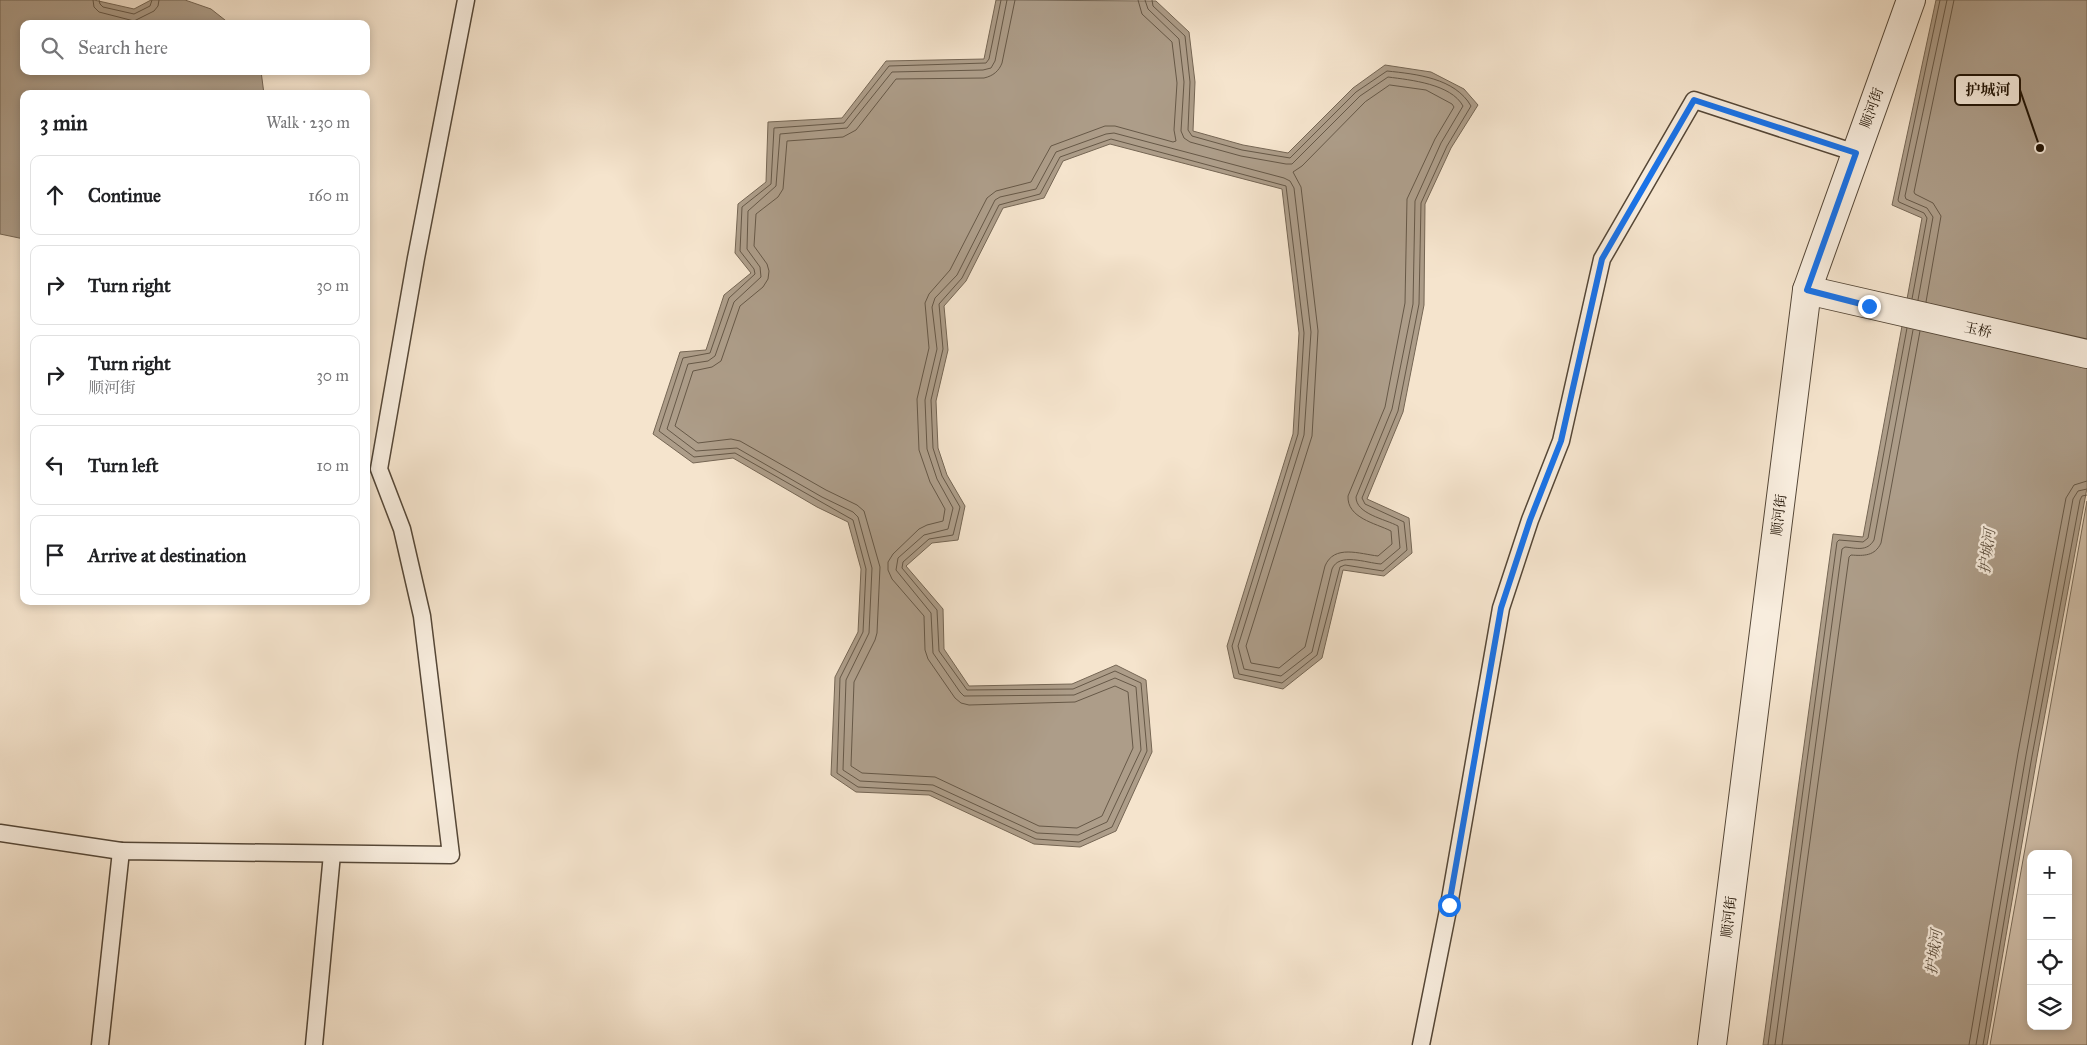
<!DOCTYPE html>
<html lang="en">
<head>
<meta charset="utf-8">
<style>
  :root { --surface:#fff; --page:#f2f2f2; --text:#202124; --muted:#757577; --line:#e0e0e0 }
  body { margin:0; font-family:"IM FELL Great Primer","Noto Serif SC",serif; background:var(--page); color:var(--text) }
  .controls { position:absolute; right:15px; bottom:15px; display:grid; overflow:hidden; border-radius:10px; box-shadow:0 2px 8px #0003 }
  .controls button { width:45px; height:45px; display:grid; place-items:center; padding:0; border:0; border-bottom:1px solid var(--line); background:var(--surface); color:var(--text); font:25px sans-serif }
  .stop { position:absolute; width:15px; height:15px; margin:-11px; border:4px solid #1a73e8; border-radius:50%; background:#fff }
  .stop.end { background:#1a73e8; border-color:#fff; box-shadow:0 1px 5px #0008 }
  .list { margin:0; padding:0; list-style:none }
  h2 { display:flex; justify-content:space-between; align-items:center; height:65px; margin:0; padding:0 20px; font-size:21px }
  h2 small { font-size:16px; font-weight:400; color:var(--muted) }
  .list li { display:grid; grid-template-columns:32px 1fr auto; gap:15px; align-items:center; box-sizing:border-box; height:80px; margin:0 10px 10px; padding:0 10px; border:1px solid var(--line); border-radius:10px }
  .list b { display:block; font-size:19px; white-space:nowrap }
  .list p { margin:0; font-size:16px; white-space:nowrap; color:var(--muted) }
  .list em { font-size:16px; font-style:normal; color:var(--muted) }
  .icon { flex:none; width:28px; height:28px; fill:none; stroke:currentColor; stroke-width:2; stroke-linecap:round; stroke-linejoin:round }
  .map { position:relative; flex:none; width:2087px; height:1045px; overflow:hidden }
  .search { position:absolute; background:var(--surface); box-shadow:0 2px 8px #0003; left:20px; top:20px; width:350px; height:55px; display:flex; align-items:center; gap:12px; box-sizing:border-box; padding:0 18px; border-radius:10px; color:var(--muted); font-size:19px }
  .panel { position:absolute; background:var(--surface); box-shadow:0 2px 8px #0003; left:20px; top:90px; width:350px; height:515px; border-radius:10px }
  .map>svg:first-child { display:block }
  .green { fill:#d1c0ab; stroke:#786a58; fill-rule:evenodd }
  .water { fill:#ad9d89; stroke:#756654 }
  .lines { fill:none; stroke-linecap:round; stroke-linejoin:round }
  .shore { stroke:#665847; stroke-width:1 }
  .lane-casing { stroke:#554737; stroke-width:19 }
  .street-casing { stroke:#554737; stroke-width:30 }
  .lane { stroke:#f8edde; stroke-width:16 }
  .street { stroke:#f8edde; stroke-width:28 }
  .route { stroke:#1a73e8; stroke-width:6 }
  .labels { text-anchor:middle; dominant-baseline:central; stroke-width:4.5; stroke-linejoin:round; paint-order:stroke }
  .street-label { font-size:14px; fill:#201305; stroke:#f8edde }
  .water-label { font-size:15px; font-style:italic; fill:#5f5140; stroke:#f8edde }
  .leader { fill:none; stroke:#201305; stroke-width:2 }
  .callout-dot { fill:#201305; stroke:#f8edde; stroke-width:2 }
  .callout { fill:#f8edde; stroke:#201305; stroke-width:2 }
  .callout-label { font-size:15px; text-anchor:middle; font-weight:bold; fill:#201305 }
</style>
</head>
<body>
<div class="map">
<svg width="2087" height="1045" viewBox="0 0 2087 1045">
  <rect width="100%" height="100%" fill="#f5e4cd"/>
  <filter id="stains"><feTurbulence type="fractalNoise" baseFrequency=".004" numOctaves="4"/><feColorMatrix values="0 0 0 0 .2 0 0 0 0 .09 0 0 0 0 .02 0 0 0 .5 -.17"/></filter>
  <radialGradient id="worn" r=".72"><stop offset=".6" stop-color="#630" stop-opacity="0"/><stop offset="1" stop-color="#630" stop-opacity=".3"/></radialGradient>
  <path class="green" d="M2087 501V1045H1990ZM2031 854H2068V1026H2031Z"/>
  <g class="water">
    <polygon points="0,0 94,0 134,9 151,0 185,0 211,9 230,24 24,24 24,71 261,71 264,94 24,94 24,239 0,234"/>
    <polygon points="996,0 1156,1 1189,32 1195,82 1193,131 1243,145 1288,153 1353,88 1385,65 1431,72 1464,89 1478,105 1451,148 1425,204 1424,305 1403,412 1367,499 1409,518 1412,553 1384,576 1343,570 1322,658 1283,689 1234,678 1227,646 1293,434 1299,333 1282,189 1110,144 1063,161 1044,198 1003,208 966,281 944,306 948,350 936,401 938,448 947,475 965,506 958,540 932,543 906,566 943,609 944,649 969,686 1072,684 1116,665 1146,680 1152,752 1116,831 1080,847 1034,844 929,795 856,792 831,775 835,677 858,632 861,569 848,522 817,507 733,458 693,463 653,434 680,352 706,350 724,295 751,273 735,253 738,204 766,182 768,122 842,118 886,61 984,59"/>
    <polygon points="1936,0 2087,0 2087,488 2037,757 1987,1045 1763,1045 1833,534 1863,537 1922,218 1892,205"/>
  </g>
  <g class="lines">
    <g class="shore">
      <polyline points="93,0 94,7 99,12 134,21 154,11 158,6 159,0"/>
      <polyline points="99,0 100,4 103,7 134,14 150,6 152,0"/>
      <path d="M1001 0 989 59 986 63 889 66 844 123 774 128 771 184 742 207 740 251 754 269 755 274 729 298 710 353 683 358 659 431 694 457 735 453 853 520 866 569 863 632 840 678 837 773 858 787 931 791 1036 839 1079 842 1112 827 1147 751 1141 683 1115 671 1073 689 967 690 939 651 937 610 902 568 903 562 929 539 953 535 960 507 942 476 933 448 931 400 943 349 939 304 962 278 999 205 1040 194 1060 157 1111 139 1286 186 1304 333 1298 434 1232 646 1239 674 1282 683 1317 655 1340 567 1345 565 1383 571 1407 550 1404 522 1365 504 1362 498 1398 411 1419 304 1421 203 1447 146 1471 106C1455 78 1416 74 1387 71L1356 92 1290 158 1242 150 1192 136 1188 130 1190 82 1185 36 1153 6 1152 0"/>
      <path d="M1007 0 995 61 991 68 983 70 892 72 847 128 780 134 776 186 748 211 747 249 760 267 761 277 734 302 715 356 708 361 688 364 667 429 696 451 737 448 822 497 853 512 858 517 872 568 869 633 846 680 843 770 860 781 933 785 1037 833 1078 835 1107 822 1141 750 1136 687 1115 678 1074 695 964 696 960 692 933 653 931 613 896 570 898 558 924 535 948 529 953 508 937 479 927 449 925 400 937 349 932 307 935 298 957 275 995 200 1000 197 1036 189 1056 152 1106 134 1114 133 1284 178 1290 181 1294 188 1311 332 1304 435 1238 646 1244 669 1281 676 1312 652 1332 569C1339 552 1366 563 1381 564L1400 548 1398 526C1385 519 1356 514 1356 497L1392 409 1413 304 1415 201 1441 143 1463 106C1451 84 1411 80 1388 77L1360 96 1292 164H1286L1241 156 1190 142 1184 138 1181 131 1184 82 1179 39 1148 9 1145 0"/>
      <path d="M1015 0 1002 63C999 71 993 76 984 78L896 79 856 130 843 137 787 141 783 189 778 197 756 214 754 246 767 264 769 271 768 279 763 287 740 306 721 361 712 367 693 371 675 426 698 443 731 439 740 441 826 490 857 505 864 511 880 567 877 633 875 640 854 682 851 766 862 773 935 777 1039 826 1077 828 1102 816 1133 748 1128 692 1115 686 1075 702 969 705 961 703 955 698 928 659 925 650 924 616 892 579 888 570V562L893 554 919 529 927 525 943 521 945 509 930 482 919 450 917 399 929 348 925 303 929 294 950 270 987 198 996 191 1031 182 1051 146 1105 126H1115L1173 142 1176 141 1174 130 1177 83 1172 42 1142 14 1138 0"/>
      <path d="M1390 85 1426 90 1452 104 1454 107 1435 139 1407 199 1405 303 1385 407 1348 496C1347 518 1375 523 1391 531L1392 544 1378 556C1360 554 1334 544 1325 566L1305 647 1279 668 1251 663 1246 646 1312 436 1318 331 1301 187 1293 172 1302 166 1365 102Z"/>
      <polyline points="1912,299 1927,218 1924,213 1899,202 1898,200 1940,0"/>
      <polyline points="1918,300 1933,217 1927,208 1906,199 1905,196 1947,0"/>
      <polyline points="1926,302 1941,216 1933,203 1915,194 1914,192 1954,0"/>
      <polyline points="1768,1045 1837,542 1839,540 1863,542 1868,538 1907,328"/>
      <path d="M1775 1045 1842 549 1845 547C1856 548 1867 552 1874 540L1913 330"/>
      <path d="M1782 1045 1849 557 1851 555C1864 556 1875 556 1881 543L1920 331"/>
      <polyline points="1969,1045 2018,753 2066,498 2074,485 2087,481"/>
      <polyline points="1976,1045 2026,755 2073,499 2078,491 2087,489"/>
      <polyline points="1983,1045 2032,756 2080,500 2082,496 2087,495"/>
    </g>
    <defs>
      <g id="lane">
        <polyline points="0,833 121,851"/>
        <polyline points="100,1045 121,851 451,855 422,616 402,529 379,469 416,258 466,0"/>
        <polyline points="314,1045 332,854"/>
        <polyline points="1421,1045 1449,905 1501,608 1530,520 1561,441 1602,259 1694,100 1856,153"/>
      </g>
      <g id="street">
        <polyline points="1807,290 2087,354"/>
        <polyline points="1712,1045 1807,290 1911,0"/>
      </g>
    </defs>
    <use href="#lane" class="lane-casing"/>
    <use href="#street" class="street-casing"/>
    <use href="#lane" class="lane"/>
    <use href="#street" class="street"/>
  </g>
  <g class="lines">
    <polyline class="route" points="1449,905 1501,608 1530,520 1561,441 1602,259 1694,100 1856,153 1807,290 1869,306"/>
  </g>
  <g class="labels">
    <g class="street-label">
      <text transform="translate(1872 108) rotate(-70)">顺河街</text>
      <text transform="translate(1978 330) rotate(12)">玉桥</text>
      <text transform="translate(1779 515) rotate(-83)">顺河街</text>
      <text transform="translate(1729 917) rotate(-83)">顺河街</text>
    </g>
    <g class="water-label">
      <text transform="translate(1987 551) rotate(-83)">护城河</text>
      <text transform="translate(1934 952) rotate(-83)">护城河</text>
    </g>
  </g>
  <path class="leader" d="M2040 148L2020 90"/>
  <circle class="callout-dot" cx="2040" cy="148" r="5"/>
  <rect class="callout" x="1955" y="75" width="65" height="30" rx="5"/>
  <g class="callout-label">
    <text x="1988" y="95">护城河</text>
  </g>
  <rect width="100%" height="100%" filter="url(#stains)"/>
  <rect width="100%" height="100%" fill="url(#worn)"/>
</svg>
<div class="controls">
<button>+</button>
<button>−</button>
<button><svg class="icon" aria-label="locate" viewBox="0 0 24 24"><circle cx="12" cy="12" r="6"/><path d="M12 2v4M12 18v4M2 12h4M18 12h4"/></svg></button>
<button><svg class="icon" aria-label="layers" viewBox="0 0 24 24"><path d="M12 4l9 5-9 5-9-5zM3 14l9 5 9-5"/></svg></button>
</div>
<div class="stop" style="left:1449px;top:905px"></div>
<div class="stop end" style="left:1869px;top:306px"></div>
<div class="search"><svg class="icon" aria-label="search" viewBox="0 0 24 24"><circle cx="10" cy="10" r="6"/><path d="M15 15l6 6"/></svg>Search here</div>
<section class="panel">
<h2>3 min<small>Walk · 230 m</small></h2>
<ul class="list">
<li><svg class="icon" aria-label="ahead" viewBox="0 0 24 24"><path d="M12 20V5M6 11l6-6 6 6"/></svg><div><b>Continue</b></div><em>160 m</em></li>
<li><svg class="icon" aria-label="right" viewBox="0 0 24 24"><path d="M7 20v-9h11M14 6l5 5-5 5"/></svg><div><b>Turn right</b></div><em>30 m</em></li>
<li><svg class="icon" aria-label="right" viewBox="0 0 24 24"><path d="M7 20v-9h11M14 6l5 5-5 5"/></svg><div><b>Turn right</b><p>顺河街</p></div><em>30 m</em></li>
<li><svg class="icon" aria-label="left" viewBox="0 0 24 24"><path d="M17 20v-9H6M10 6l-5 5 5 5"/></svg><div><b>Turn left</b></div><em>10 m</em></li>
<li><svg class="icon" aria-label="arrive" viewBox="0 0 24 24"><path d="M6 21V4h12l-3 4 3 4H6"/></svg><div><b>Arrive at destination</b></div></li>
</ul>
</section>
</div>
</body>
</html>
